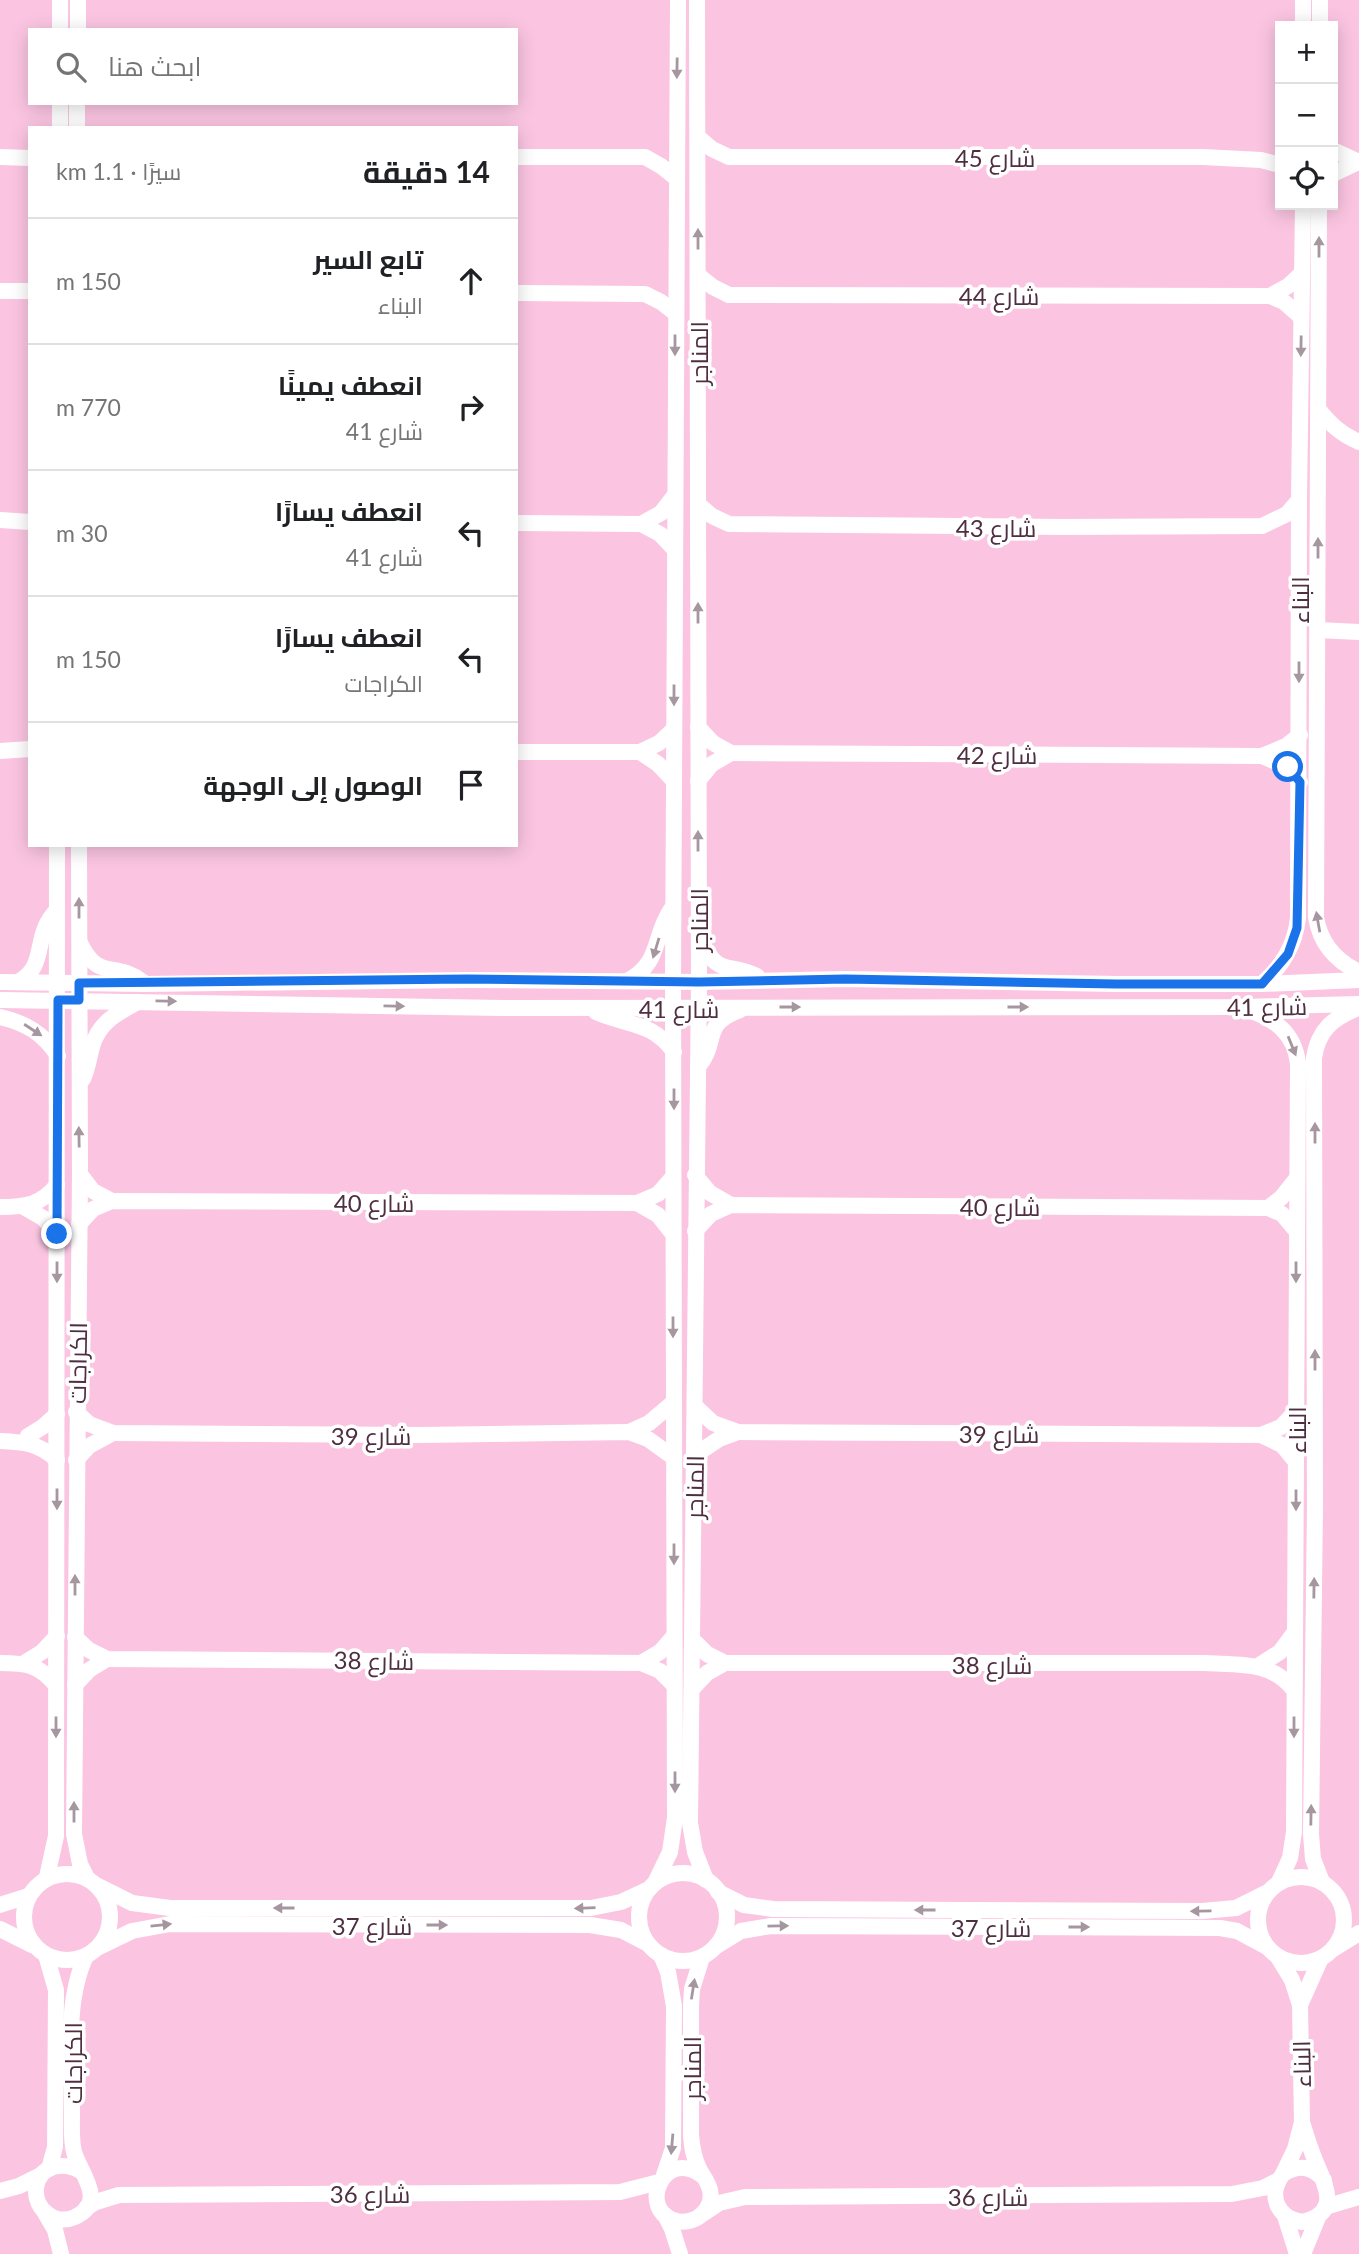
<!DOCTYPE html>
<html lang="ar">
<head>
<meta charset="utf-8">
<style>
  :root { --surface:#fff; --page:#f2f2f2; --text:#202124; --muted:#757577; --line:#e0e0e0 }
  body { margin:0; font-family:Lato,Cairo,sans-serif; background:var(--page); color:var(--text); direction:rtl }
  .controls { position:absolute; right:21px; top:21px; display:grid; overflow:hidden; border-radius:0px; box-shadow:0 4px 18px #0003 }
  .controls button { width:63px; height:63px; display:grid; place-items:center; padding:0; border:0; border-bottom:2px solid var(--line); background:var(--surface); color:var(--text); font:35px sans-serif }
  .stop { position:absolute; width:21px; height:21px; margin:-16px; border:5px solid #1a73e8; border-radius:50%; background:#fff }
  .stop.end { background:#1a73e8; border-color:#fff; box-shadow:0 2px 7px #0008 }
  .list { margin:0; padding:0; list-style:none }
  h2 { display:flex; justify-content:space-between; align-items:center; height:91px; margin:0; padding:0 28px; font-size:30px }
  h2 small { font-size:23px; font-weight:400; color:var(--muted) }
  .list li { display:grid; grid-template-columns:46px 1fr auto; gap:21px; align-items:center; box-sizing:border-box; height:126px; padding:0 28px; border-top:2px solid var(--line) }
  .list b { display:block; font-size:26px; white-space:nowrap }
  .list p { margin:0; font-size:23px; white-space:nowrap; color:var(--muted) }
  .list em { font-size:23px; font-style:normal; color:var(--muted) }
  .icon { flex:none; width:38px; height:38px; fill:none; stroke:currentColor; stroke-width:2; stroke-linecap:round; stroke-linejoin:round }
  .map { position:relative; flex:none; width:1359px; height:2254px; overflow:hidden; direction:ltr }
  .search { position:absolute; background:var(--surface); box-shadow:0 4px 18px #0003; left:28px; top:28px; width:490px; height:77px; display:flex; align-items:center; gap:18px; box-sizing:border-box; padding:0 24px; border-radius:0px; color:var(--muted); font-size:26px }
  .panel { position:absolute; background:var(--surface); box-shadow:0 4px 18px #0003; left:28px; top:126px; width:490px; height:721px; border-radius:0px; direction:rtl }
  .map>svg:first-child { display:block }
  .built { fill:#fbc5e2; fill-rule:evenodd }
  .lines { fill:none; stroke-linecap:round; stroke-linejoin:round }
  .minor { stroke:#fff; stroke-width:16 }
  .oneway { fill:#a696a0 }
  .route { stroke:#1a73e8; stroke-width:9 }
  .labels { text-anchor:middle; dominant-baseline:central; stroke-width:7; stroke-linejoin:round; paint-order:stroke }
  .street-label { font-size:24px; fill:#4e2e40; stroke:#fff }
</style>
</head>
<body>
<div class="map">
<svg width="1359" height="2254" viewBox="0 0 1359 2254">
  <rect width="100%" height="100%" fill="#f7d5e7"/>
  <path class="built" d="M0 0H1359V2254H0ZM1280 26H1333V205H1280ZM30 30H516V103H30ZM30 128H516V845H30Z"/>
  <g class="lines">
    <g class="minor">
      <polyline points="697,0 699,982 690,1823 695,1852 706,1880"/>
      <polyline points="1303,26 1303,0"/>
      <polyline points="1320,26 1320,0"/>
      <polyline points="60,30 60,0"/>
      <polyline points="78,30 78,0"/>
      <polyline points="60,128 60,103"/>
      <polyline points="77,128 77,103"/>
      <polyline points="698,137 712,149 729,157 1203,157 1261,160 1280,165"/>
      <polyline points="1333,150 1359,162"/>
      <polyline points="0,157 30,158"/>
      <polyline points="516,157 645,157 661,166 676,178"/>
      <polyline points="1333,174 1358,162"/>
      <path d="M1319 205 1316 917C1320 943 1336 961 1359 972"/>
      <polyline points="698,275 713,287 729,295 1270,296 1284,302 1301,317"/>
      <polyline points="0,291 30,291"/>
      <polyline points="516,293 645,294 661,302 675,313"/>
      <polyline points="1270,296 1288,286 1302,273"/>
      <path d="M1319 410C1331 425 1341 434 1359 442"/>
      <polyline points="698,504 712,516 729,524 1061,527 1262,526 1287,514 1299,500"/>
      <polyline points="0,520 30,522"/>
      <polyline points="516,523 641,524 660,534 675,550"/>
      <polyline points="641,524 661,513 675,495"/>
      <polyline points="1318,630 1359,632"/>
      <polyline points="698,727 713,743 731,753 1262,756 1288,767 1300,782"/>
      <polyline points="0,751 30,749"/>
      <polyline points="516,752 640,752 659,743 674,729"/>
      <polyline points="640,752 658,764 673,780"/>
      <polyline points="1262,756 1286,746 1300,735"/>
      <polyline points="698,781 712,764 731,753"/>
      <polyline points="79,845 80,1174 74,1834 80,1864 87,1878"/>
      <path d="M700 941C720 977 726 962 757 976"/>
      <path d="M80 943C99 982 114 960 143 982"/>
      <path d="M627 981C662 963 652 936 672 908"/>
      <polyline points="0,982 145,984 467,980 699,982 845,979 1116,984 1262,984 1359,980"/>
      <path d="M18 982C49 965 31 936 57 910"/>
      <path d="M1262 984C1282 966 1295 946 1298 918L1299 500 1303 205"/>
      <polyline points="0,1000 503,1008 1240,1007 1359,1004"/>
      <path d="M1249 1010C1276 1020 1294 1033 1298 1063L1294 1832 1290 1858 1279 1882"/>
      <path d="M596 1012C627 1026 652 1021 674 1052"/>
      <path d="M0 1017C26 1023 43 1033 58 1056"/>
      <path d="M698 1067C720 1041 700 1025 740 1010"/>
      <path d="M83 1079C88 1068 89 1058 92 1047 98 1023 117 1013 138 1002"/>
      <polyline points="80,1174 93,1191 112,1201"/>
      <polyline points="695,1175 710,1193 731,1205"/>
      <polyline points="637,1203 658,1215 673,1234"/>
      <path d="M0 1207C25 1207 41 1205 57 1185"/>
      <polyline points="24,1207 43,1218 57,1234"/>
      <polyline points="1268,1208 1281,1198 1297,1178"/>
      <polyline points="79,1224 93,1209 112,1201 637,1203 658,1194 673,1177"/>
      <polyline points="695,1231 711,1214 731,1205 1268,1208 1282,1214 1297,1232"/>
      <polyline points="695,1406 713,1423 738,1432 1261,1435 1282,1445 1296,1462"/>
      <polyline points="76,1412 89,1424 113,1433 420,1435 629,1432 648,1439 673,1457"/>
      <polyline points="629,1432 649,1423 674,1402"/>
      <polyline points="1261,1435 1281,1427 1296,1411"/>
      <path d="M0 1441C24 1442 39 1443 57 1460"/>
      <polyline points="28,1442 28,1436 44,1426 57,1414"/>
      <polyline points="695,1455 719,1439 738,1432"/>
      <polyline points="76,1460 89,1446 113,1433"/>
      <polyline points="75,1637 89,1650 107,1659 641,1663 660,1671 674,1685"/>
      <path d="M693 1640 707 1654 725 1663H1206C1240 1665 1272 1661 1294 1690"/>
      <path d="M0 1663C26 1663 38 1664 56 1685"/>
      <polyline points="24,1663 42,1652 57,1636"/>
      <polyline points="641,1663 660,1652 674,1636"/>
      <polyline points="1258,1666 1280,1652 1294,1633"/>
      <polyline points="75,1685 89,1670 107,1659"/>
      <polyline points="692,1689 707,1673 725,1663"/>
      <circle cx="683" cy="1917" r="44"/>
      <circle cx="67" cy="1917" r="43"/>
      <circle cx="1301" cy="1920" r="43"/>
      <polyline points="47,1877 56,1836 57,845"/>
      <path d="M1322 1882 1313 1859 1311 1834 1315 1506 1314 1058C1318 1030 1333 1018 1358 1008"/>
      <polyline points="655,1883 670,1852 675,1818 673,982 678,0"/>
      <polyline points="98,1886 132,1903 170,1908 591,1908 621,1902 649,1889"/>
      <polyline points="718,1892 744,1905 773,1909 1202,1911 1236,1908 1266,1893"/>
      <polyline points="0,1905 28,1896"/>
      <polyline points="0,1929 32,1945"/>
      <polyline points="715,1947 741,1931 771,1926 1220,1928 1237,1931 1267,1947"/>
      <polyline points="97,1948 132,1931 170,1924 590,1925 621,1930 648,1944"/>
      <polyline points="1335,1948 1359,1933"/>
      <polyline points="46,1955 56,1990 55,2147 49,2169"/>
      <polyline points="661,1955 668,1972 674,2006 673,2148 664,2175"/>
      <path d="M702 1957 692 1989 691 2006V2135C692 2146 693 2156 698 2166 701 2174 708 2181 710 2190 714 2209 696 2225 677 2221 635 2211 665 2144 704 2177"/>
      <polyline points="1278,1957 1292,1980 1300,2005 1302,2122 1295,2149 1283,2174"/>
      <polyline points="1300,2005 1321,1958"/>
      <path d="M1302 2122C1306 2135 1310 2148 1315 2160 1325 2185 1342 2213 1302 2222 1277 2218 1267 2195 1283 2174 1299 2164 1312 2166 1324 2180"/>
      <path d="M82 2172C65 2161 39 2164 36 2188 34 2209 55 2226 75 2217 108 2202 80 2173 74 2152 71 2140 72 2127 72 2115 72 2065 64 2002 86 1956"/>
      <polyline points="0,2191 19,2186 41,2175"/>
      <polyline points="1325,2207 1359,2197"/>
      <polyline points="86,2208 96,2202 119,2195 620,2192 659,2182"/>
      <polyline points="45,2213 55,2230 61,2254"/>
      <polyline points="704,2213 719,2203 745,2197 1232,2194 1263,2188 1277,2181"/>
      <polyline points="665,2215 672,2229 680,2254"/>
      <polyline points="1285,2216 1297,2254"/>
      <polyline points="1303,2254 1319,2215"/>
    </g>
  </g>
  <defs><path id="oneway-solid" d="M-6-.8H1V-3.2L6.5 0L1 3.2V.8H-6Z" transform="scale(1.75)"/></defs>
  <g class="oneway">
    <use href="#oneway-solid" transform="translate(677 68) rotate(91)"/>
    <use href="#oneway-solid" transform="translate(698 239) rotate(-90)"/>
    <use href="#oneway-solid" transform="translate(1319 247) rotate(-90)"/>
    <use href="#oneway-solid" transform="translate(675 345) rotate(90)"/>
    <use href="#oneway-solid" transform="translate(1301 346) rotate(91)"/>
    <use href="#oneway-solid" transform="translate(1318 548) rotate(-90)"/>
    <use href="#oneway-solid" transform="translate(698 613) rotate(-90)"/>
    <use href="#oneway-solid" transform="translate(1299 672) rotate(90)"/>
    <use href="#oneway-solid" transform="translate(674 695) rotate(90)"/>
    <use href="#oneway-solid" transform="translate(698 841) rotate(-90)"/>
    <use href="#oneway-solid" transform="translate(79 908) rotate(-90)"/>
    <use href="#oneway-solid" transform="translate(1318 922) rotate(-100)"/>
    <use href="#oneway-solid" transform="translate(656 948) rotate(107)"/>
    <use href="#oneway-solid" transform="translate(166 1001) rotate(1)"/>
    <use href="#oneway-solid" transform="translate(394 1006) rotate(1)"/>
    <use href="#oneway-solid" transform="translate(790 1007)"/>
    <use href="#oneway-solid" transform="translate(1018 1007)"/>
    <use href="#oneway-solid" transform="translate(33 1030) rotate(33)"/>
    <use href="#oneway-solid" transform="translate(1292 1046) rotate(68)"/>
    <use href="#oneway-solid" transform="translate(674 1099) rotate(90)"/>
    <use href="#oneway-solid" transform="translate(1315 1133) rotate(-90)"/>
    <use href="#oneway-solid" transform="translate(79 1137) rotate(-91)"/>
    <use href="#oneway-solid" transform="translate(57 1272) rotate(90)"/>
    <use href="#oneway-solid" transform="translate(1296 1272) rotate(90)"/>
    <use href="#oneway-solid" transform="translate(673 1327) rotate(90)"/>
    <use href="#oneway-solid" transform="translate(1315 1360) rotate(-90)"/>
    <use href="#oneway-solid" transform="translate(57 1499) rotate(90)"/>
    <use href="#oneway-solid" transform="translate(1296 1500) rotate(90)"/>
    <use href="#oneway-solid" transform="translate(674 1554) rotate(90)"/>
    <use href="#oneway-solid" transform="translate(75 1585) rotate(-90)"/>
    <use href="#oneway-solid" transform="translate(1314 1588) rotate(-89)"/>
    <use href="#oneway-solid" transform="translate(56 1727) rotate(90)"/>
    <use href="#oneway-solid" transform="translate(1294 1727) rotate(90)"/>
    <use href="#oneway-solid" transform="translate(675 1782) rotate(90)"/>
    <use href="#oneway-solid" transform="translate(74 1812) rotate(-90)"/>
    <use href="#oneway-solid" transform="translate(1311 1815) rotate(-89)"/>
    <use href="#oneway-solid" transform="translate(284 1908) rotate(-180)"/>
    <use href="#oneway-solid" transform="translate(585 1908) rotate(178)"/>
    <use href="#oneway-solid" transform="translate(925 1910) rotate(-180)"/>
    <use href="#oneway-solid" transform="translate(1201 1911) rotate(179)"/>
    <use href="#oneway-solid" transform="translate(161 1925) rotate(-6)"/>
    <use href="#oneway-solid" transform="translate(437 1925)"/>
    <use href="#oneway-solid" transform="translate(778 1926) rotate(-1)"/>
    <use href="#oneway-solid" transform="translate(1079 1927)"/>
    <use href="#oneway-solid" transform="translate(693 1989) rotate(-81)"/>
    <use href="#oneway-solid" transform="translate(672 2144) rotate(95)"/>
  </g>
  <g class="lines">
    <polyline class="route" points="57,1234 58,1000 79,1000 79,983 467,979 699,982 845,979 1116,984 1262,984 1288,954 1297,928 1300,782 1288,767"/>
  </g>
  <g class="labels">
    <g class="street-label">
      <text x="995" y="157">شارع 45</text>
      <text x="999" y="295">شارع 44</text>
      <text transform="translate(698 353) rotate(-90)">المناجر</text>
      <text x="996" y="527">شارع 43</text>
      <text transform="translate(1299 600) rotate(-90)">البناء</text>
      <text x="997" y="754">شارع 42</text>
      <text transform="translate(698 920) rotate(-90)">المناجر</text>
      <text transform="translate(1267 1006) rotate(-1)">شارع 41</text>
      <text x="679" y="1008">شارع 41</text>
      <text x="374" y="1202">شارع 40</text>
      <text x="1000" y="1206">شارع 40</text>
      <text transform="translate(77 1363) rotate(-89)">الكراجات</text>
      <text transform="translate(1296 1430) rotate(-90)">البناء</text>
      <text x="999" y="1433">شارع 39</text>
      <text x="371" y="1435">شارع 39</text>
      <text transform="translate(694 1487) rotate(-89)">المناجر</text>
      <text transform="translate(374 1660) rotate(1)">شارع 38</text>
      <text x="992" y="1664">شارع 38</text>
      <text x="372" y="1925">شارع 37</text>
      <text x="991" y="1927">شارع 37</text>
      <text transform="translate(72 2063) rotate(-90)">الكراجات</text>
      <text transform="translate(1301 2064) rotate(-91)">البناء</text>
      <text transform="translate(691 2068) rotate(-90)">المناجر</text>
      <text x="370" y="2193">شارع 36</text>
      <text x="988" y="2196">شارع 36</text>
    </g>
  </g>
</svg>
<div class="controls">
<button>+</button>
<button>−</button>
<button><svg class="icon" aria-label="locate" viewBox="0 0 24 24"><circle cx="12" cy="12" r="6"/><path d="M12 2v4M12 18v4M2 12h4M18 12h4"/></svg></button>
</div>
<div class="stop" style="left:1288px;top:767px"></div>
<div class="stop end" style="left:57px;top:1234px"></div>
<div class="search"><svg class="icon" aria-label="search" viewBox="0 0 24 24"><circle cx="10" cy="10" r="6"/><path d="M15 15l6 6"/></svg>ابحث هنا</div>
<section class="panel">
<h2>14 دقيقة<small>سيرًا · 1.1 km</small></h2>
<ul class="list">
<li><svg class="icon" aria-label="ahead" viewBox="0 0 24 24"><path d="M12 20V5M6 11l6-6 6 6"/></svg><div><b>تابع السير</b><p>البناء</p></div><em>150 m</em></li>
<li><svg class="icon" aria-label="right" viewBox="0 0 24 24"><path d="M7 20v-9h11M14 6l5 5-5 5"/></svg><div><b>انعطف يمينًا</b><p>شارع 41</p></div><em>770 m</em></li>
<li><svg class="icon" aria-label="left" viewBox="0 0 24 24"><path d="M17 20v-9H6M10 6l-5 5 5 5"/></svg><div><b>انعطف يسارًا</b><p>شارع 41</p></div><em>30 m</em></li>
<li><svg class="icon" aria-label="left" viewBox="0 0 24 24"><path d="M17 20v-9H6M10 6l-5 5 5 5"/></svg><div><b>انعطف يسارًا</b><p>الكراجات</p></div><em>150 m</em></li>
<li><svg class="icon" aria-label="arrive" viewBox="0 0 24 24"><path d="M6 21V4h12l-3 4 3 4H6"/></svg><div><b>الوصول إلى الوجهة</b></div></li>
</ul>
</section>
</div>
</body>
</html>
